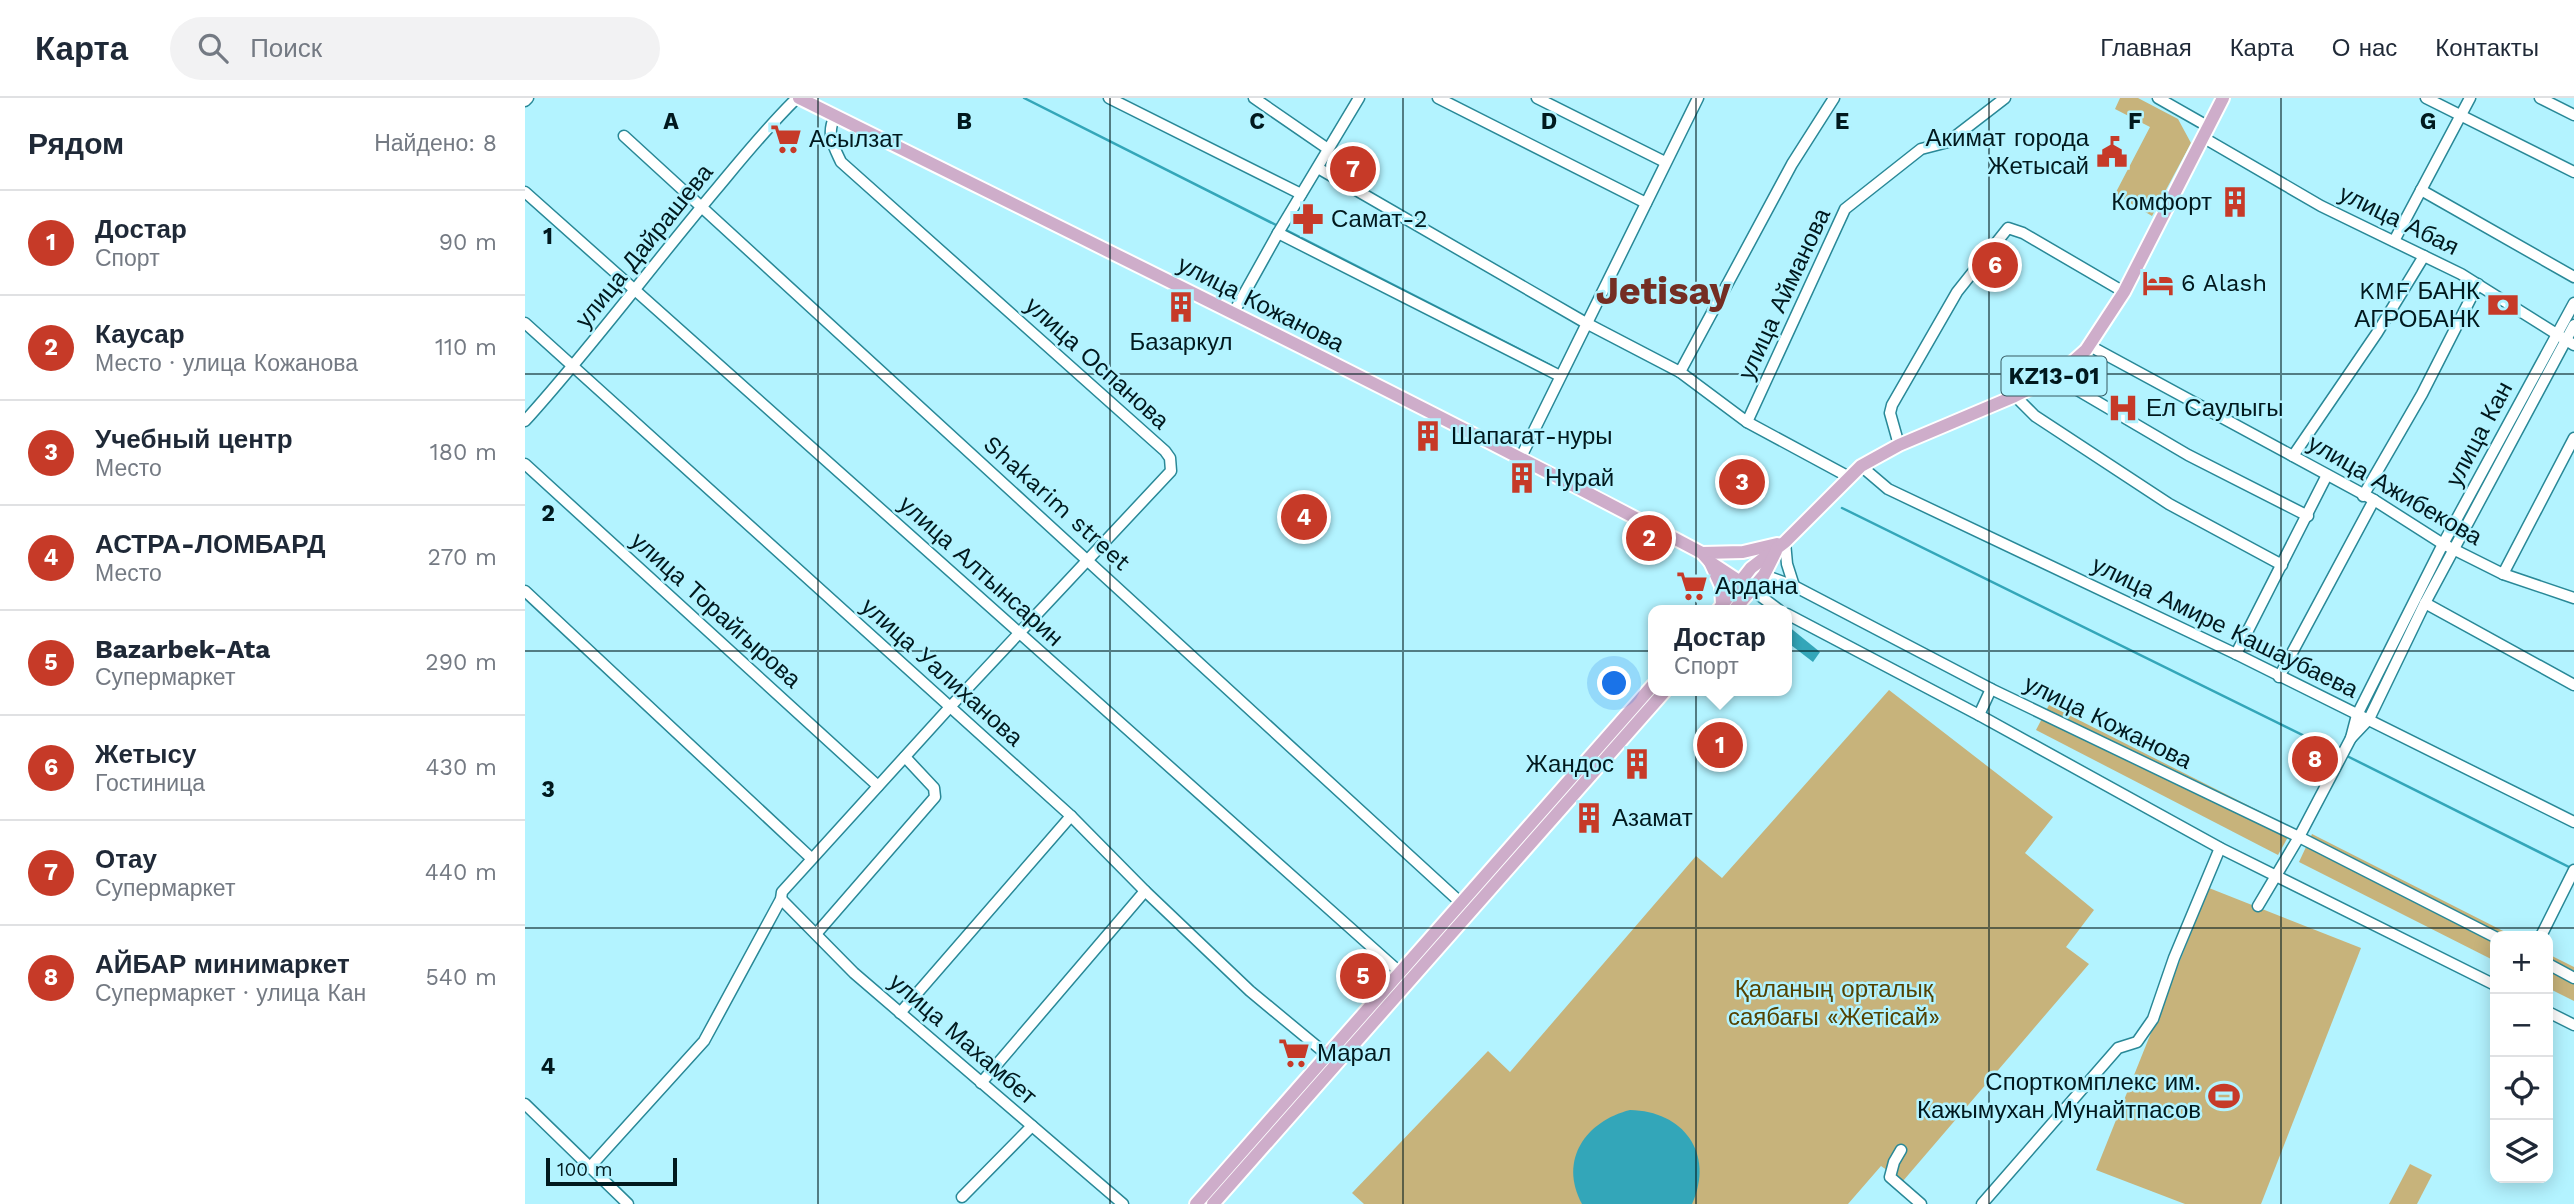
<!DOCTYPE html>
<html lang="ru">
<head>
<meta charset="utf-8">
<style>
  :root { --surface:#fff; --page:#f2f2f3; --text:#1f2937; --muted:#747a83; --line:#e0e1e3; --accent:#c63a28 }
  body { margin:0; font-family:"Work Sans",sans-serif; background:var(--page); color:var(--text) }
  .controls { position:absolute; right:21px; bottom:21px; display:grid; overflow:hidden; border-radius:14px; box-shadow:0 4px 18px #0003 }
  .controls button { width:63px; height:63px; display:grid; place-items:center; padding:0; border:0; border-bottom:2px solid var(--line); background:var(--surface); color:var(--text); font:35px sans-serif }
  .scale { position:absolute; left:21px; bottom:18px; width:131px; box-sizing:border-box; padding-left:7px; border:4px solid #01191e; border-top:0; font-size:19px; line-height:24px; white-space:nowrap; color:#01191e; -webkit-text-stroke:5px #b3f3ff; paint-order:stroke }
  .you { position:absolute; left:1090px; top:586px; width:24px; height:24px; margin:-18px; border:5px solid #fff; border-radius:50%; background:#1a73e8; box-shadow:0 0 0 10px #1a73e833 }
  .badge { display:grid; place-items:center; width:46px; height:46px; border-radius:50%; background:var(--accent); color:#fff; font-size:23px; font-weight:700 }
  .pin { position:absolute; translate:-50% -50%; border:4px solid #fff; box-shadow:0 2px 7px #0006 }
  .popup { position:absolute; left:1123px; top:507px; width:144px; height:91px; box-sizing:border-box; display:grid; place-content:center; border-radius:14px; background:var(--surface); filter:drop-shadow(0 2px 5px #0005); font-size:23px; white-space:nowrap; color:var(--muted) }
  .popup b { font-size:26px; color:var(--text) }
  .popup::after { content:''; position:absolute; left:50%; top:100%; margin-left:-14px; border:14px solid transparent; border-top-color:var(--surface) }
  .list { margin:0; padding:0; list-style:none }
  h2 { display:flex; justify-content:space-between; align-items:center; height:91px; margin:0; padding:0 28px; font-size:30px }
  h2 small { font-size:23px; font-weight:400; color:var(--muted) }
  .list li { display:grid; grid-template-columns:46px 1fr auto; gap:21px; align-items:center; box-sizing:border-box; height:105px; padding:0 28px; border-top:2px solid var(--line) }
  .list b { display:block; font-size:26px; white-space:nowrap }
  .list p { margin:0; font-size:23px; white-space:nowrap; color:var(--muted) }
  .list em { font-size:23px; font-style:normal; color:var(--muted) }
  .icon { flex:none; width:38px; height:38px; fill:none; stroke:currentColor; stroke-width:2; stroke-linecap:round; stroke-linejoin:round }
  .map { position:relative; flex:none; width:2049px; height:1106px; overflow:hidden }
  header { display:flex; align-items:center; gap:42px; box-sizing:border-box; height:98px; padding:0 35px; background:var(--surface); border-bottom:2px solid var(--line) }
  header strong { font-size:33px }
  nav { display:flex; gap:38px; margin-inline-start:auto; font-size:24px }
  .search { width:490px; height:63px; background:var(--page); display:flex; align-items:center; gap:18px; box-sizing:border-box; padding:0 24px; border-radius:38px; color:var(--muted); font-size:26px }
  main { display:flex }
  aside { flex:1; background:var(--surface) }
  .map>svg:first-child { display:block }
  .green { fill:#c7b37b }
  .water { fill:#33a6b9 }
  .lines { fill:none; stroke-linecap:round; stroke-linejoin:round }
  .stream { stroke:#33a6b9; stroke-width:2.5 }
  .minor-casing { stroke:#298897; stroke-width:13 }
  .major-casing { stroke:#fff; stroke-width:16 }
  .minor { stroke:#fff; stroke-width:10 }
  .major { stroke:#ceadca; stroke-width:12 }
  .grid { fill:none; stroke:#01191e; stroke-width:2; stroke-opacity:0.55 }
  .labels { text-anchor:middle; dominant-baseline:central; stroke-width:5; stroke-linejoin:round; paint-order:stroke }
  .shield { fill:#b3f3ff; stroke:#365a62; stroke-width:2 }
  .shield-label { font-size:23px; font-weight:bold; fill:#01191e }
  .poi-label { font-size:24px; fill:#01191e; stroke:#b3f3ff; text-anchor:start }
  .street-label { font-size:24px; fill:#01191e; stroke:#b3f3ff }
  .park-label { font-size:24px; fill:#544100; stroke:#b3f3ff }
  .town-label { font-size:38px; font-weight:bold; fill:#742e24; stroke:#b3f3ff }
  .grid-label { font-size:23px; text-anchor:middle; font-weight:bold; fill:#01191e; stroke:#b3f3ff; stroke-width:5; stroke-linejoin:round; paint-order:stroke }
</style>
</head>
<body>
<header>
<strong>Карта</strong>
<div class="search"><svg class="icon" aria-label="search" viewBox="0 0 24 24"><circle cx="10" cy="10" r="6"/><path d="M15 15l6 6"/></svg>Поиск</div>
<nav><a>Главная</a><a>Карта</a><a>О нас</a><a>Контакты</a></nav>
</header>
<main>
<aside>
<h2>Рядом<small>Найдено: 8</small></h2>
<ul class="list">
<li><span class="badge">1</span><div><b>Достар</b><p>Спорт</p></div><em>90 m</em></li>
<li><span class="badge">2</span><div><b>Каусар</b><p>Место · улица Кожанова</p></div><em>110 m</em></li>
<li><span class="badge">3</span><div><b>Учебный центр</b><p>Место</p></div><em>180 m</em></li>
<li><span class="badge">4</span><div><b>АСТРА-ЛОМБАРД</b><p>Место</p></div><em>270 m</em></li>
<li><span class="badge">5</span><div><b>Bazarbek-Ata</b><p>Супермаркет</p></div><em>290 m</em></li>
<li><span class="badge">6</span><div><b>Жетысу</b><p>Гостиница</p></div><em>430 m</em></li>
<li><span class="badge">7</span><div><b>Отау</b><p>Супермаркет</p></div><em>440 m</em></li>
<li><span class="badge">8</span><div><b>АЙБАР минимаркет</b><p>Супермаркет · улица Кан</p></div><em>540 m</em></li>
</ul>
</aside>
<div class="map">
<svg width="2049" height="1106" viewBox="0 0 2049 1106">
  <rect width="100%" height="100%" fill="#b3f3ff"/>
  <g class="green">
    <polygon points="1595,0 1613,0 1653,21 1666,45 1627,118 1590,96 1625,29 1590,11"/>
    <polygon points="1364,592 1528,719 1500,755 1569,812 1541,849 1564,866 1378,1083 1356,1068 1323,1106 839,1106 827,1095 963,953 985,974 1171,758 1197,780"/>
    <polygon points="1524,607 1768,730 1753,757 1511,632"/>
    <polygon points="1787,736 1988,838 1970,838 1970,863 1774,764"/>
    <polygon points="1684,790 1836,850 1736,1106 1660,1106 1571,1072"/>
    <polygon points="2023,856 2049,869 2049,903 2023,890"/>
    <polygon points="1885,1066 1907,1077 1892,1106 1864,1106"/>
  </g>
  <g class="water">
    <polygon points="1263,528 1295,554 1288,564 1262,544"/>
    <path d="M1105 1012C1158 1013 1190 1055 1167 1106H1057C1033 1062 1061 1023 1105 1012Z"/>
  </g>
  <g class="lines">
    <g class="stream">
      <polyline points="499,0 753,128"/>
      <polyline points="759,131 1027,268"/>
      <polyline points="1317,410 1814,655"/>
      <polyline points="1820,657 2046,770"/>
    </g>
    <defs>
      <g id="minor">
        <polyline points="584,0 776,96"/>
        <polyline points="729,0 803,51"/>
        <polyline points="913,0 1121,105"/>
        <polyline points="1012,0 1140,64"/>
        <polyline points="1633,0 1684,29"/>
        <polyline points="1901,0 2049,74"/>
        <polyline points="2015,0 2049,17"/>
        <polyline points="0,3 3,0"/>
        <polyline points="99,38 935,804"/>
        <polyline points="1679,40 1796,108 1936,176 2049,247"/>
        <polyline points="793,70 1061,225 1155,274 1222,324 1324,379"/>
        <polyline points="1896,92 2049,179"/>
        <polyline points="0,94 878,877"/>
        <polyline points="753,135 1035,278"/>
        <polyline points="1869,143 1945,0"/>
        <polyline points="709,214 753,135 834,0"/>
        <polyline points="0,225 546,718 620,793 725,893 806,960"/>
        <polyline points="1565,248 1849,402 1918,446 1978,476 2049,500"/>
        <polyline points="1155,274 1267,66 1309,0"/>
        <polyline points="1534,276 1537,283 1663,357 1783,418"/>
        <polyline points="1490,298 1510,318 1644,406 1757,467"/>
        <path d="M0 323C68 248 128 166 194 88 219 58 244 27 272 0"/>
        <polyline points="1222,324 1320,111 1396,51 1423,44 1480,0"/>
        <polyline points="1374,347 1365,315 1367,307 1432,194 1483,130 1498,135 1599,194"/>
        <polyline points="1768,358 1852,235 1899,158"/>
        <polyline points="996,359 1173,0"/>
        <polyline points="0,366 353,688"/>
        <polyline points="1336,368 1363,391 1711,556 2049,724"/>
        <polyline points="1838,398 1897,296 1953,186"/>
        <polyline points="1260,444 1262,466 1269,488"/>
        <polyline points="1978,476 2049,340"/>
        <polyline points="1239,477 1269,488 1466,591 1774,739 1970,839"/>
        <polyline points="1226,491 1254,512"/>
        <polyline points="0,493 286,760"/>
        <polyline points="1900,505 2049,587"/>
        <polyline points="1262,516 1454,617 1695,750 1970,887"/>
        <polyline points="1711,556 1802,377"/>
        <polyline points="1754,579 1849,402"/>
        <polyline points="1454,617 1466,591"/>
        <polyline points="1826,640 1844,621 1900,505 2049,227"/>
        <polyline points="256,801 329,875 598,1106"/>
        <polyline points="1733,808 1774,739 1826,640 1832,617 1918,446 2049,205"/>
        <polyline points="291,836 410,699 409,690 380,659"/>
        <polyline points="2016,838 2049,772"/>
        <polyline points="2023,866 2049,880"/>
        <polyline points="2023,914 2049,927"/>
        <polyline points="375,915 546,718"/>
        <polyline points="456,985 620,793"/>
        <polyline points="0,1006 103,1106"/>
        <polyline points="1376,1052 1369,1064 1365,1079 1396,1106"/>
        <path d="M65 1069 179 943 256 801 257 794 425 609 646 373 645 360 640 353 316 64C308 47 301 36 310 18"/>
        <polyline points="437,1099 507,1028"/>
        <polyline points="1457,1106 1593,950 1612,944 1628,921 1649,860 1695,750"/>
      </g>
      <g id="major">
        <path d="M274 0C576 150 879 297 1177 455L1185 464 1226 491"/>
        <polyline points="1177,455 1218,454 1252,446"/>
        <polyline points="1185,464 1196,488 1197,506"/>
        <polyline points="1193,512 1226,470 1260,444 1336,368 1374,347 1490,298 1534,276 1561,252 1599,194 1698,0"/>
        <polyline points="1209,512 1239,477 1251,453"/>
        <polyline points="671,1106 1128,587"/>
        <polyline points="688,1106 1140,593"/>
      </g>
    </defs>
    <use href="#minor" class="minor-casing"/>
    <use href="#major" class="major-casing"/>
    <use href="#minor" class="minor"/>
    <use href="#major" class="major"/>
  </g>
  <path class="grid" d="M293 0V1106M585 0V1106M878 0V1106M1171 0V1106M1464 0V1106M1756 0V1106M0 276H2049M0 553H2049M0 830H2049"/>
  <defs>
    <symbol id="supermarket-bare" viewBox="-9 -9 18 18"><path d="M-6-5.5h2.5l.6 2H6L4.5 2H-2.5L-4.4-4H-6ZM-1.5 3.2a1.3 1.3 0 1 0 .1 0ZM3 3.2a1.3 1.3 0 1 0 .1 0Z" fill="#c63a28" stroke="#b3f3ff" stroke-width="2.5" paint-order="stroke"/></symbol>
    <symbol id="civic-bare" viewBox="-9 -9 18 18"><path d="M-.6-6.5H3V-4.5H.6V-3L4-1V1h2V6H-6V1h2V-1L-.6-3ZM-1.2 2.5V6h2.4V2.5Z" fill="#c63a28" stroke="#b3f3ff" stroke-width="2.5" paint-order="stroke"/></symbol>
    <symbol id="building-bare" viewBox="-9 -9 18 18"><path d="M-4-6H4V6H1V3H-1V6H-4ZM-2.5-4.3h1.7v1.8h-1.7ZM.8-4.3h1.7v1.8H.8ZM-2.5-1h1.7V.8h-1.7ZM.8-1h1.7V.8H.8Z" fill="#c63a28" stroke="#b3f3ff" stroke-width="2.5" paint-order="stroke"/></symbol>
    <symbol id="pharmacy-bare" viewBox="-9 -9 18 18"><path d="M-2-6h4v4h4v4h-4v4h-4v-4h-4v-4h4Z" fill="#c63a28" stroke="#b3f3ff" stroke-width="2.5" paint-order="stroke"/></symbol>
    <symbol id="hotel-bare" viewBox="-9 -9 18 18"><path d="M-6-4.5h1.5V1H6V5H4.5V3h-9V5H-6ZM-4 0a1.8 1.8 0 1 1 3.6 0ZM.5 0V-2.5h3Q6-2.5 6 0Z" fill="#c63a28" stroke="#b3f3ff" stroke-width="2.5" paint-order="stroke"/></symbol>
    <symbol id="bank-bare" viewBox="-9 -9 18 18"><path d="M-6-4H6V4H-6ZM0-2.3a2.3 2.3 0 1 0 0 4.6a2.3 2.3 0 1 0 0-4.6Z" fill="#c63a28" stroke="#b3f3ff" stroke-width="2.5" paint-order="stroke"/></symbol>
    <symbol id="hospital-bare" viewBox="-9 -9 18 18"><path d="M-5-5h3v3.5h4V-5h3V5h-3V1.5h-4V5h-3Z" fill="#c63a28" stroke="#b3f3ff" stroke-width="2.5" paint-order="stroke"/></symbol>
    <symbol id="stadium-bare" viewBox="-9 -9 18 18"><path d="M0-5a6.5 5 0 1 0 0 10a6.5 5 0 1 0 0-10ZM-3.5-1.8h7v3.6h-7Z" fill="#c63a28" stroke="#b3f3ff" stroke-width="2.5" paint-order="stroke"/></symbol>
  </defs>
  <g fill-rule="evenodd">
    <use href="#supermarket-bare" x="239" y="19" width="44" height="44"/>
    <use href="#civic-bare" x="1565" y="32" width="44" height="44"/>
    <use href="#building-bare" x="1688" y="82" width="44" height="44"/>
    <use href="#pharmacy-bare" x="761" y="99" width="44" height="44"/>
    <use href="#hotel-bare" x="1611" y="163" width="44" height="44"/>
    <use href="#bank-bare" x="1956" y="185" width="44" height="44"/>
    <use href="#building-bare" x="634" y="187" width="44" height="44"/>
    <use href="#hospital-bare" x="1576" y="288" width="44" height="44"/>
    <use href="#building-bare" x="881" y="316" width="44" height="44"/>
    <use href="#building-bare" x="975" y="358" width="44" height="44"/>
    <use href="#supermarket-bare" x="1145" y="466" width="44" height="44"/>
    <use href="#building-bare" x="1090" y="644" width="44" height="44"/>
    <use href="#building-bare" x="1042" y="698" width="44" height="44"/>
    <use href="#supermarket-bare" x="747" y="933" width="44" height="44"/>
    <use href="#stadium-bare" x="1677" y="976" width="44" height="44"/>
  </g>
  <g class="labels">
    <rect class="shield" x="1476.5" y="258.5" width="105" height="39" rx="5"/>
    <g class="shield-label">
      <text x="1529" y="278">KZ13-01</text>
    </g>
    <g class="poi-label">
      <text x="1564" y="40" text-anchor="end">Акимат города<tspan x="1564" dy="28">Жетысай</tspan></text>
      <text x="284" y="41">Асылзат</text>
      <text x="1687" y="104" text-anchor="end">Комфорт</text>
      <text x="806" y="121">Самат-2</text>
      <text x="1656" y="185">6 Alash</text>
      <text x="1955" y="193" text-anchor="end">KMF БАНК<tspan x="1955" dy="28">АГРОБАНК</tspan></text>
      <text x="656" y="244" text-anchor="middle">Базаркул</text>
      <text x="1621" y="310">Ел Саулыгы</text>
      <text x="926" y="338">Шапагат-нуры</text>
      <text x="1020" y="380">Нурай</text>
      <text x="1190" y="488">Ардана</text>
      <text x="1089" y="666" text-anchor="end">Жандос</text>
      <text x="1087" y="720">Азамат</text>
      <text x="792" y="955">Марал</text>
      <text x="1676" y="984" text-anchor="end">Спорткомплекс им.<tspan x="1676" dy="28">Кажымухан Мунайтпасов</tspan></text>
    </g>
    <g class="street-label">
      <text transform="translate(1874 122) rotate(26)">улица Абая</text>
      <text transform="translate(119 148) rotate(-51)">улица Дайрашева</text>
      <text transform="translate(1259 196) rotate(-65)">улица Айманова</text>
      <text transform="translate(736 206) rotate(27)">улица Кожанова</text>
      <text transform="translate(572 265) rotate(42)">улица Оспанова</text>
      <text transform="translate(1954 336) rotate(-62)">улица Кан</text>
      <text transform="translate(1870 392) rotate(30)">улица Ажибекова</text>
      <text transform="translate(532 405) rotate(42)">Shakarim street</text>
      <text transform="translate(456 473) rotate(42)">улица Алтынсарин</text>
      <text transform="translate(191 512) rotate(42)">улица Торайгырова</text>
      <text transform="translate(1700 529) rotate(26)">улица Амире Кашаубаева</text>
      <text transform="translate(417 574) rotate(42)">улица Уалиханова</text>
      <text transform="translate(1583 624) rotate(26)">улица Кожанова</text>
      <text transform="translate(438 941) rotate(41)">улица Махамбет</text>
    </g>
    <g class="park-label">
      <text x="1309" y="891">Қаланың орталық<tspan x="1309" dy="28">саябағы «Жетісай»</tspan></text>
    </g>
    <g class="town-label">
      <text x="1138" y="193">Jetisay</text>
    </g>
  </g>
  <g class="grid-label">
    <text x="146" y="31">A</text>
    <text x="439" y="31">B</text>
    <text x="732" y="31">C</text>
    <text x="1024" y="31">D</text>
    <text x="1317" y="31">E</text>
    <text x="1610" y="31">F</text>
    <text x="1903" y="31">G</text>
    <text x="23" y="146">1</text>
    <text x="23" y="423">2</text>
    <text x="23" y="699">3</text>
    <text x="23" y="976">4</text>
  </g>
</svg>
<div class="controls">
<button>+</button>
<button>−</button>
<button><svg class="icon" aria-label="locate" viewBox="0 0 24 24"><circle cx="12" cy="12" r="6"/><path d="M12 2v4M12 18v4M2 12h4M18 12h4"/></svg></button>
<button><svg class="icon" aria-label="layers" viewBox="0 0 24 24"><path d="M12 4l9 5-9 5-9-5zM3 14l9 5 9-5"/></svg></button>
</div>
<div class="scale">100 m</div>
<div class="you"></div>
<div class="pin badge" style="left:1195px;top:647px">1</div>
<div class="popup"><b>Достар</b>Спорт</div>
<div class="pin badge" style="left:1124px;top:440px">2</div>
<div class="pin badge" style="left:1217px;top:384px">3</div>
<div class="pin badge" style="left:779px;top:419px">4</div>
<div class="pin badge" style="left:838px;top:878px">5</div>
<div class="pin badge" style="left:1470px;top:167px">6</div>
<div class="pin badge" style="left:828px;top:71px">7</div>
<div class="pin badge" style="left:1790px;top:661px">8</div>
</div>
</main>
</body>
</html>
